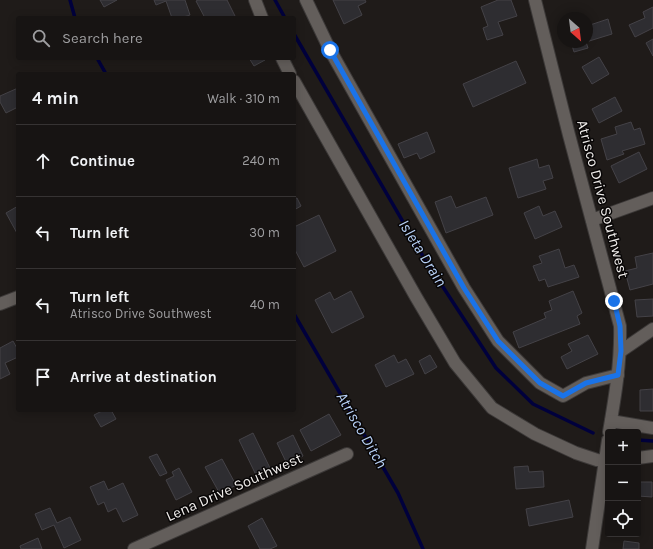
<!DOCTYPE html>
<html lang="en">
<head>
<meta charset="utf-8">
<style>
  :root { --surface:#171413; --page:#242121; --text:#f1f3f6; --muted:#9e9ea0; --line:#363333 }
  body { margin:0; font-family:Karla,sans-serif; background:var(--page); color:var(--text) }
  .controls { position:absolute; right:12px; bottom:12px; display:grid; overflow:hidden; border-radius:4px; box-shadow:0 2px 10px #0003 }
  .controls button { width:36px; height:36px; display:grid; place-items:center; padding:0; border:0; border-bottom:1px solid var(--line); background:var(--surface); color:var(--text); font:20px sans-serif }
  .compass { position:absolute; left:557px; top:12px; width:36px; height:36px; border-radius:50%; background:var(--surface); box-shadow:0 2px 10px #0003; rotate:152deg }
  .stop { position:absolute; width:12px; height:12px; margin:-9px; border:3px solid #1a73e8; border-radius:50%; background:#fff }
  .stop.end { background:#1a73e8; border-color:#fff; box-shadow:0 1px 4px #0008 }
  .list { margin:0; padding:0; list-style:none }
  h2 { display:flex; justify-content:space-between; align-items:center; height:52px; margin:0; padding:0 16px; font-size:17px }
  h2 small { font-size:13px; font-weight:400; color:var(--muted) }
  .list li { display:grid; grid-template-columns:26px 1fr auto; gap:12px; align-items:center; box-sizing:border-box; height:72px; padding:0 16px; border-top:1px solid var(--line) }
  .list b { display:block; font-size:15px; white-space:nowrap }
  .list p { margin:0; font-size:13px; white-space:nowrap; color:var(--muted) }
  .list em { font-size:13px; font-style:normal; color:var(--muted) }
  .icon { flex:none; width:22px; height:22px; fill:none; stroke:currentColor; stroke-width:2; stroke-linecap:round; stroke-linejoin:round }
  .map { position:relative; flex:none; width:653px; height:549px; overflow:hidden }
  .search { position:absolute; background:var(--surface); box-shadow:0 2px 10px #0003; left:16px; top:16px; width:280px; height:44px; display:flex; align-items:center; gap:10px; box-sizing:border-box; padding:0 14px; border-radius:4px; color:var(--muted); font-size:15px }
  .panel { position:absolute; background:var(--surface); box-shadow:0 2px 10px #0003; left:16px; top:72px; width:280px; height:340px; border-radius:4px }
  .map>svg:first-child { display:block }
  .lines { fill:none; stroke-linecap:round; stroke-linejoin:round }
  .stream { stroke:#00003c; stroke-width:3.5 }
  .building { fill:#2e2d31; stroke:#444247 }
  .minor-casing { stroke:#3c3938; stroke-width:14 }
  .minor { stroke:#635e5b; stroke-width:12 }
  .route { stroke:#1a73e8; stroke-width:5 }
  .labels { text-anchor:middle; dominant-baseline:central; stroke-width:3; stroke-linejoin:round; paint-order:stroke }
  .street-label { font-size:15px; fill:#f1eeec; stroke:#080606 }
  .water-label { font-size:16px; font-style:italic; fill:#b7d0f6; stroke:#080606 }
</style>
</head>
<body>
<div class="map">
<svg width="653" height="549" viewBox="0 0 653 549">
  <rect width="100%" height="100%" fill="#1f1b19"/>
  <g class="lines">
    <g class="stream">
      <polyline points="70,0 75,18"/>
      <polyline points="275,0 285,18"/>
      <polyline points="294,34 424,258 496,368 533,404 593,433"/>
      <polyline points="97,58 106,74"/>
      <polyline points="294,314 398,493 423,549"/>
      <polyline points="638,440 653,441"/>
    </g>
  </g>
  <g class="building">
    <polygon points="100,0 117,0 104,7"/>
    <polygon points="154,0 185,0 190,15 180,18 172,18 166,1 156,5"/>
    <polygon points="198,0 227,0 236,18 205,18 196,1"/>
    <polygon points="333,0 365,0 366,2 358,6 362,15 344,24"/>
    <polygon points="498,0 511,0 517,16 498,22 503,35 487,40 483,28 488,26 481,7"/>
    <polygon points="653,7 653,28 635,37 629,25 645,18 643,12"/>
    <polygon points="608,19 612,34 586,42 588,48 574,52 571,42 587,42 587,26"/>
    <polygon points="653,39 653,56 646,43"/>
    <polygon points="599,57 609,74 592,84 582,67"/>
    <polygon points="249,58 264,58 265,60 254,66"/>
    <polygon points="516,61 526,83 473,107 463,84"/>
    <polygon points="18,88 18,107 6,113 0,102 0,96"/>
    <polygon points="615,97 622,111 599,123 592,109"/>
    <polygon points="631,122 634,130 640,128 645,144 622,151 624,154 607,160 601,139 617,134 615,127"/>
    <polygon points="427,132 435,152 420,159 417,153 404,158 398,144"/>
    <polygon points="639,152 647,169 619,183 611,166"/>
    <polygon points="537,159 539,168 549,165 553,178 543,181 546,189 518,198 509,168"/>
    <polygon points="451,196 456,208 486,197 493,215 446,233 435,202"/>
    <polygon points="297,198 301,206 294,210 294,199"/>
    <polygon points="18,206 18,235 6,213"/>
    <polygon points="539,206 543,216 555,211 562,227 535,239 524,213"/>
    <polygon points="319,215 336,251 304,267 294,248 294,227"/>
    <polygon points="559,249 565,268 574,265 579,277 548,287 545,279 539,281 533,266 542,263 539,256"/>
    <polygon points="653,253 653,284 630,290 625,271 637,268 635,257"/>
    <polygon points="351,291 364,317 332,333 315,300 330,292 334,300"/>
    <polygon points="573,291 582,313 577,316 580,324 519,348 513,332 546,318 544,313 552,310 549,301"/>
    <polygon points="653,299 653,316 637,317 635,300"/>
    <polygon points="588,335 598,354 567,369 561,357 572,351 568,344"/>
    <polygon points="13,341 18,350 18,357 5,363 10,374 0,379 0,348"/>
    <polygon points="394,355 398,363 406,359 414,374 386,387 375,365"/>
    <polygon points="430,355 437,367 425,374 419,361"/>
    <polygon points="653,389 653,411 640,411 640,390"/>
    <polygon points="104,410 111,410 116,419 101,427 94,415"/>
    <polygon points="329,414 341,435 311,451 300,430"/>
    <polygon points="253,433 270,468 256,475 239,440"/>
    <polygon points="293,435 303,456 287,464 277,443"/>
    <polygon points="157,454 167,473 160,476 149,457"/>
    <polygon points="222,459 236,485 220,494 205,467"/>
    <polygon points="528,466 529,472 543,471 544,487 516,489 514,467"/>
    <polygon points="179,468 192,492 176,500 166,480 174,476 172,472"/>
    <polygon points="104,481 108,490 123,483 138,515 123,522 116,508 108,512 104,502 98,505 90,487"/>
    <polygon points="638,482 652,482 652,497 638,496"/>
    <polygon points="569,500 573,517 529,526 526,509"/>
    <polygon points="50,508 57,523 70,517 81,540 64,548 54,525 42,530 35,514"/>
    <polygon points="262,518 277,546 270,549 260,549 248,526"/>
    <polygon points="38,538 42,549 21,549 20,546"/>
    <polygon points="624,541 639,543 639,549 623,549"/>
  </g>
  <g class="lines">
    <defs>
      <g id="minor">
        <polyline points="255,0 262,18"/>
        <polyline points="306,0 330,50 464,288 498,341 540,383 563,396 586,383 618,375"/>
        <path d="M535 0 569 135 620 326C621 362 615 397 609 432"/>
        <polyline points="282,58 290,74"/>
        <polyline points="294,81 416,297 455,363 492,408 535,434 576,453 597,460 608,461"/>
        <polyline points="592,220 653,198"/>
        <polyline points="0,304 18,297"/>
        <polyline points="621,351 653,329"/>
        <polyline points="611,421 653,428"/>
        <polyline points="638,458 653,456"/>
        <polyline points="134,549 347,454"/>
        <polyline points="592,549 608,440"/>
      </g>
    </defs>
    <use href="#minor" class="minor-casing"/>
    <use href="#minor" class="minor"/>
  </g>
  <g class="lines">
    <polyline class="route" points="330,50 464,288 498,341 540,383 563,396 586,383 618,375 621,351 620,326 614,301"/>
  </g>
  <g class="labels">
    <g class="street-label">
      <text transform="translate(603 199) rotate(75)">Atrisco Drive Southwest</text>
      <text transform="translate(234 487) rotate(-24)">Lena Drive Southwest</text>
    </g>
    <g class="water-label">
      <text transform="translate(423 253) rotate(58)">Isleta Drain</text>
      <text transform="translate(362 430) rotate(60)">Atrisco Ditch</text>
    </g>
  </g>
</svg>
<div class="controls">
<button>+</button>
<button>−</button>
<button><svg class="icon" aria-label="locate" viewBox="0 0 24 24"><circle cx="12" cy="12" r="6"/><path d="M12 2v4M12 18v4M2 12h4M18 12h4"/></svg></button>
</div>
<svg class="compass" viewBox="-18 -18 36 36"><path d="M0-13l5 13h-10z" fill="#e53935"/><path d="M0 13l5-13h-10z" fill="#9e9ea0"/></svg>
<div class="stop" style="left:330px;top:50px"></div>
<div class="stop end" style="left:614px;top:301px"></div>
<div class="search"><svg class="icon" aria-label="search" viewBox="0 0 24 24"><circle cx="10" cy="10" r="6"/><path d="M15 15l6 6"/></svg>Search here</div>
<section class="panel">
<h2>4 min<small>Walk · 310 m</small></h2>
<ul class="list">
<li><svg class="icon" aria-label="ahead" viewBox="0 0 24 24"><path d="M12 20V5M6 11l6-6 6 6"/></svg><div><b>Continue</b></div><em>240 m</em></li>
<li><svg class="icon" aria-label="left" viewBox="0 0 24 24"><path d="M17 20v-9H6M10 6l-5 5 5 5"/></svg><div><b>Turn left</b></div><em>30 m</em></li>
<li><svg class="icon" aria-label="left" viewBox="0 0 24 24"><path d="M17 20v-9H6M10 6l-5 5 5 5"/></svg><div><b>Turn left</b><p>Atrisco Drive Southwest</p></div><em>40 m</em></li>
<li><svg class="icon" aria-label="arrive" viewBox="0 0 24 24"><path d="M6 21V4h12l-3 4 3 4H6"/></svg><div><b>Arrive at destination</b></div></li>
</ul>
</section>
</div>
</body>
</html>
